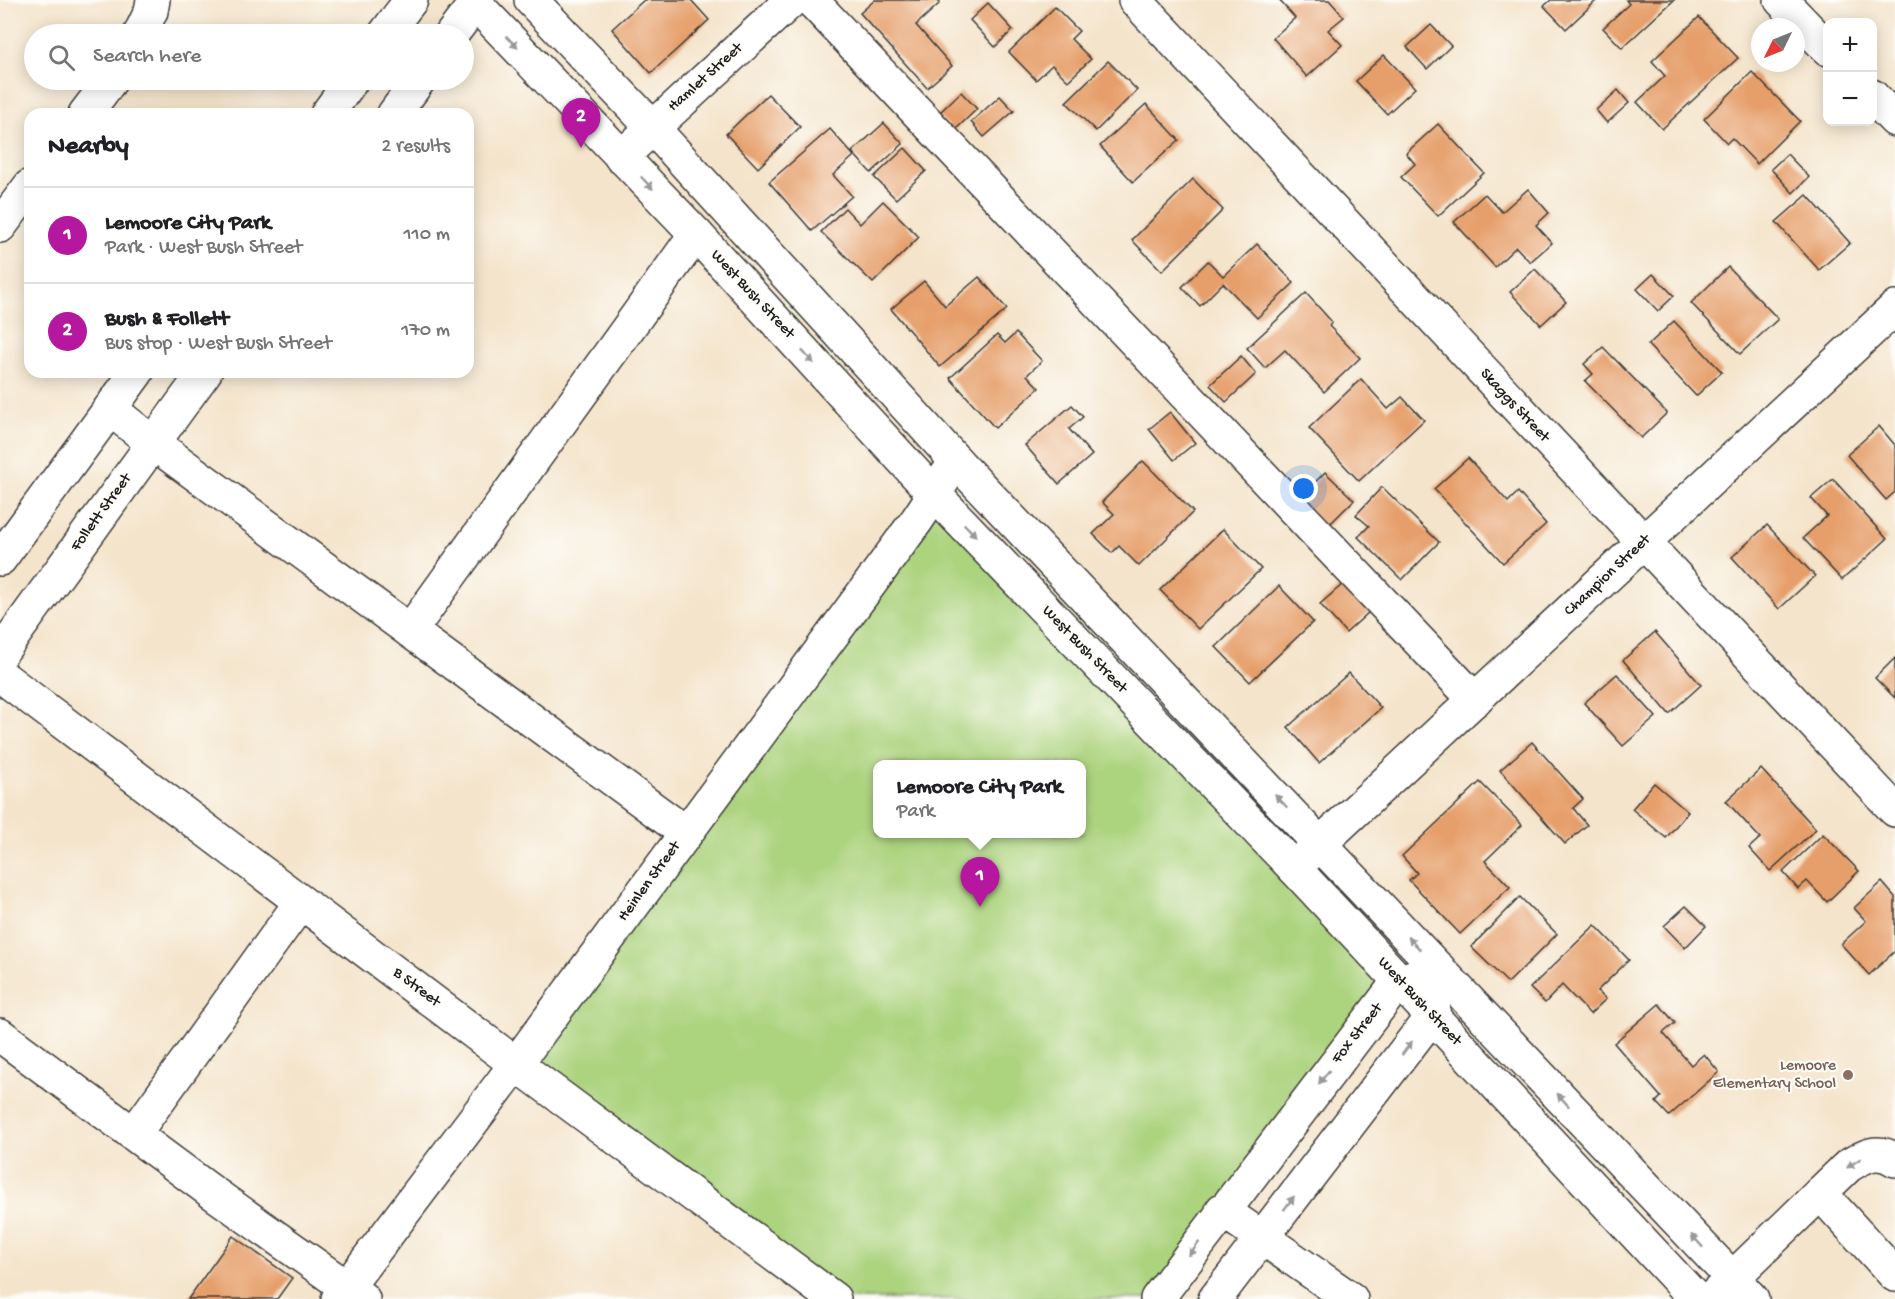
<!DOCTYPE html>
<html lang="en">
<head>
<meta charset="utf-8">
<style>
  :root { --surface:#fff; --page:#f6f6f6; --text:#202124; --muted:#757577; --line:#e0e0e0; --accent:#b5179e }
  body { margin:0; font-family:"Gochi Hand",sans-serif; background:var(--page); color:var(--text) }
  .controls { position:absolute; right:18px; top:18px; display:grid; overflow:hidden; border-radius:12px; box-shadow:0 3px 15px #0003 }
  .controls button { width:54px; height:54px; display:grid; place-items:center; padding:0; border:0; border-bottom:2px solid var(--line); background:var(--surface); color:var(--text); font:30px sans-serif }
  .compass { position:absolute; left:1751px; top:18px; width:54px; height:54px; border-radius:50%; background:var(--surface); box-shadow:0 3px 15px #0003; rotate:227deg }
  .you { position:absolute; left:1304px; top:489px; width:21px; height:21px; margin:-15px; border:4px solid #fff; border-radius:50%; background:#1a73e8; box-shadow:0 0 0 9px #1a73e833 }
  .badge { display:grid; place-items:center; width:39px; height:39px; border-radius:50%; background:var(--accent); color:#fff; font-size:20px; font-weight:700 }
  .pin { position:absolute; translate:-50% -50px; filter:drop-shadow(0 2px 3px #0008) }
  .pin::after { content:''; position:absolute; top:32px; width:21px; height:18px; background:inherit; clip-path:polygon(0 0,100% 0,50% 100%) }
  .popup { position:absolute; left:873px; top:760px; width:213px; height:78px; box-sizing:border-box; display:grid; place-content:center; border-radius:12px; background:var(--surface); filter:drop-shadow(0 2px 4px #0005); font-size:20px; white-space:nowrap; color:var(--muted) }
  .popup b { font-size:22px; color:var(--text) }
  .popup::after { content:''; position:absolute; left:50%; top:100%; margin-left:-12px; border:12px solid transparent; border-top-color:var(--surface) }
  .list { margin:0; padding:0; list-style:none }
  h2 { display:flex; justify-content:space-between; align-items:center; height:78px; margin:0; padding:0 24px; font-size:26px }
  h2 small { font-size:20px; font-weight:400; color:var(--muted) }
  .list li { display:grid; grid-template-columns:39px 1fr auto; gap:18px; align-items:center; box-sizing:border-box; height:96px; padding:0 24px; border-top:2px solid var(--line) }
  .list b { display:block; font-size:22px; white-space:nowrap }
  .list p { margin:0; font-size:20px; white-space:nowrap; color:var(--muted) }
  .list em { font-size:20px; font-style:normal; color:var(--muted) }
  .icon { flex:none; width:33px; height:33px; fill:none; stroke:currentColor; stroke-width:2; stroke-linecap:round; stroke-linejoin:round }
  .map { position:relative; flex:none; width:1895px; height:1299px; overflow:hidden }
  .search { position:absolute; background:var(--surface); box-shadow:0 3px 15px #0003; left:24px; top:24px; width:450px; height:66px; display:flex; align-items:center; gap:15px; box-sizing:border-box; padding:0 21px; border-radius:33px; color:var(--muted); font-size:22px }
  .panel { position:absolute; background:var(--surface); box-shadow:0 3px 15px #0003; left:24px; top:108px; width:450px; height:270px; border-radius:18px }
  .map>svg:first-child { display:block }
  .green { fill:#acd37e; stroke:#64784d; stroke-width:1.5; fill-rule:evenodd }
  .building { fill:#e69f6a }
  .lines { fill:none; stroke-linecap:round; stroke-linejoin:round }
  .minor-casing { stroke:#3c3a36; stroke-width:36 }
  .major-casing { stroke:#3c3a36; stroke-width:36 }
  .minor { stroke:#fff; stroke-width:33 }
  .major { stroke:#fff; stroke-width:33 }
  .oneway { fill:#999 }
  .education-dot { fill:#8d6e63; stroke:#fdfcf7; stroke-width:2 }
  .labels { text-anchor:middle; dominant-baseline:central; stroke-width:4.5; stroke-linejoin:round; paint-order:stroke }
  .street-label { font-size:16px; fill:#1c1c1c; stroke:#fdfcf7 }
  .education-label { font-size:16px; fill:#785e54; stroke:#fdfcf7; text-anchor:end }
</style>
</head>
<body>
<div class="map">
<svg width="1895" height="1299" viewBox="0 0 1895 1299">
  <rect width="100%" height="100%" fill="#fdfcf7"/>
  <filter id="ink" filterUnits="userSpaceOnUse"><feTurbulence type="fractalNoise" baseFrequency=".0167" numOctaves="2"/><feDisplacementMap in="SourceGraphic" scale="12" xChannelSelector="R" yChannelSelector="G"/><feConvolveMatrix kernelMatrix="1 2 1 2 8 2 1 2 1" color-interpolation-filters="sRGB"/></filter>
  <filter id="wash" filterUnits="userSpaceOnUse"><feTurbulence type="fractalNoise" baseFrequency=".008" numOctaves="4" result="noise"/><feDisplacementMap in="SourceGraphic" scale="24" xChannelSelector="R" yChannelSelector="G"/><feGaussianBlur stdDeviation="1.35" result="paint"/><feColorMatrix in="noise" values="0 0 0 0 0 0 0 0 0 0 0 0 0 0 0 0 0 1.4 0 .05"/><feComposite in="paint" operator="in"/></filter>
  <g filter="url(#wash)">
    <rect width="100%" height="100%" fill="#f4e4cb"/>
    <path class="green" d="M935 495 1399 981 1159 1299H834L516 1064ZM878 764H1082V834H878Z"/>
    <g id="blocks">
      <g class="building">
        <polygon points="644,0 691,0 709,20 651,73 612,29"/>
        <polygon points="875,0 937,0 940,3 916,25 952,66 927,88 860,13"/>
        <polygon points="1279,0 1329,0 1344,17 1328,30 1342,45 1307,77 1273,38 1295,18"/>
        <polygon points="1551,0 1597,0 1566,29 1544,6"/>
        <polygon points="1626,0 1674,0 1622,48 1603,28 1629,4"/>
        <polygon points="988,3 1013,30 995,47 970,20"/>
        <polygon points="1055,7 1079,31 1071,39 1091,59 1068,81 1052,65 1036,80 1009,52"/>
        <polygon points="1699,17 1738,58 1662,129 1637,102 1665,76 1652,61"/>
        <polygon points="1431,25 1451,46 1427,69 1407,47"/>
        <polygon points="1384,55 1415,88 1387,114 1356,81"/>
        <polygon points="1108,61 1137,90 1096,131 1066,102"/>
        <polygon points="1752,72 1800,121 1757,164 1732,138 1727,143 1704,119"/>
        <polygon points="1618,90 1629,103 1607,123 1596,110"/>
        <polygon points="961,92 977,109 954,131 937,115"/>
        <polygon points="768,94 800,127 758,168 726,134"/>
        <polygon points="1000,96 1014,111 984,137 971,122"/>
        <polygon points="1146,104 1179,140 1133,182 1100,146"/>
        <polygon points="884,123 903,144 871,173 852,152"/>
        <polygon points="1438,124 1484,173 1438,216 1401,177 1415,164 1406,153"/>
        <polygon points="830,129 854,156 833,175 852,196 812,231 769,182"/>
        <polygon points="905,148 926,171 896,199 874,177"/>
        <polygon points="1787,154 1809,177 1793,193 1771,169"/>
        <polygon points="1193,179 1223,210 1162,271 1132,240"/>
        <polygon points="1528,189 1549,213 1536,225 1552,243 1530,262 1516,247 1495,267 1454,222 1485,194 1502,212"/>
        <polygon points="1807,195 1850,243 1819,270 1776,222"/>
        <polygon points="883,201 919,237 873,283 821,232 845,208 860,224"/>
        <polygon points="1257,244 1294,283 1257,318 1223,283 1200,306 1182,287 1208,261 1223,276"/>
        <polygon points="1728,267 1778,319 1740,354 1691,303"/>
        <polygon points="1535,269 1566,302 1541,325 1510,292"/>
        <polygon points="1653,274 1674,296 1658,311 1637,289"/>
        <polygon points="979,277 1007,309 940,367 891,309 924,281 945,306"/>
        <polygon points="1306,293 1332,322 1329,326 1360,358 1324,392 1285,350 1265,368 1247,348"/>
        <polygon points="1674,321 1722,372 1696,396 1648,345"/>
        <polygon points="1016,333 1042,361 1027,375 1039,388 995,428 950,378 997,335 1005,343"/>
        <polygon points="1603,347 1667,413 1641,438 1585,381 1593,374 1584,364"/>
        <polygon points="1241,356 1256,374 1226,402 1210,385"/>
        <polygon points="1361,379 1388,409 1402,397 1424,420 1359,481 1309,428"/>
        <polygon points="1072,405 1083,417 1069,429 1092,455 1059,484 1025,445"/>
        <polygon points="1170,412 1195,443 1174,460 1149,429"/>
        <polygon points="1879,426 1895,445 1895,492 1886,500 1847,455"/>
        <polygon points="1468,458 1508,502 1518,492 1546,524 1503,563 1434,489"/>
        <polygon points="1143,461 1193,512 1139,566 1119,546 1112,553 1093,534 1114,514 1102,502"/>
        <polygon points="1325,472 1354,500 1326,528 1298,500"/>
        <polygon points="1833,479 1887,539 1842,580 1803,538 1827,516 1811,498"/>
        <polygon points="1382,487 1439,542 1402,580 1358,537 1369,526 1356,515"/>
        <polygon points="1767,525 1815,576 1779,609 1732,557"/>
        <polygon points="1223,529 1261,569 1198,629 1160,590"/>
        <polygon points="1343,584 1369,612 1346,633 1320,604"/>
        <polygon points="1279,586 1313,622 1250,682 1216,647"/>
        <polygon points="1655,632 1701,685 1669,714 1623,660"/>
        <polygon points="1895,658 1895,698 1875,678"/>
        <polygon points="1349,673 1381,708 1319,763 1288,727"/>
        <polygon points="1617,674 1656,717 1623,746 1584,703"/>
        <polygon points="1532,742 1583,799 1573,808 1587,825 1565,844 1500,770"/>
        <polygon points="1761,769 1816,829 1770,871 1749,848 1760,838 1726,801"/>
        <polygon points="1480,782 1522,825 1485,861 1510,887 1460,934 1409,880 1417,873 1402,856"/>
        <polygon points="1654,783 1688,812 1666,838 1632,809"/>
        <polygon points="1823,834 1859,871 1827,902 1807,881 1798,889 1783,872"/>
        <polygon points="1882,882 1895,897 1895,951 1869,975 1841,944 1866,921 1854,908"/>
        <polygon points="1520,897 1557,934 1508,983 1471,947"/>
        <polygon points="1686,906 1706,926 1685,948 1664,926"/>
        <polygon points="1595,925 1629,960 1597,991 1606,999 1590,1014 1562,985 1545,1003 1530,988"/>
        <polygon points="1659,1004 1675,1023 1663,1033 1691,1065 1704,1054 1719,1072 1669,1116 1656,1102 1661,1097 1614,1043"/>
        <polygon points="233,1236 292,1278 277,1299 188,1299"/>
      </g>
    </g>
  </g>
  <g filter="url(#ink)">
    <use href="#blocks" fill-opacity="0" stroke="#3c3a36" stroke-width="1.5"/>
    <g class="lines">
      <defs>
        <g id="minor">
          <polyline points="811,0 1475,700"/>
          <polyline points="1135,0 1895,810"/>
          <polyline points="1781,0 1828,49"/>
          <polyline points="140,34 151,11 153,0"/>
          <polyline points="385,34 411,0"/>
          <polyline points="452,34 478,0"/>
          <polyline points="1872,96 1895,120"/>
          <polyline points="85,114 111,80"/>
          <polyline points="327,114 352,80"/>
          <polyline points="394,114 419,80"/>
          <polyline points="621,157 792,0"/>
          <polyline points="0,226 30,186"/>
          <polyline points="110,409 153,443 686,833"/>
          <polyline points="0,559 137,372"/>
          <polyline points="410,631 696,234"/>
          <polyline points="0,654 205,372"/>
          <polyline points="0,675 516,1064 834,1299"/>
          <polyline points="1294,868 1895,308"/>
          <polyline points="0,1035 209,1190 363,1299"/>
          <polyline points="134,1134 301,902"/>
          <polyline points="1820,1193 1895,1275"/>
          <polyline points="1222,1210 1351,1299"/>
          <polyline points="338,1299 516,1064 917,520 956,461"/>
          <polyline points="1157,1299 1399,981 1439,969 1432,1016 1215,1299"/>
          <path d="M1711 1299 1848 1166C1864 1156 1878 1148 1895 1160"/>
        </g>
        <g id="major">
          <polyline points="472,0 696,234 935,495 1294,868 1696,1299"/>
          <polyline points="531,0 652,127 956,461 1752,1299"/>
        </g>
      </defs>
      <use href="#minor" class="minor-casing"/>
      <use href="#major" class="major-casing"/>
      <use href="#minor" class="minor"/>
      <use href="#major" class="major"/>
    </g>
    <defs><path id="oneway-solid" d="M-6-.8H1V-3.2L6.5 0L1 3.2V.8H-6Z" transform="scale(1.5)"/></defs>
    <g class="oneway">
      <use href="#oneway-solid" transform="translate(512 42) rotate(46)"/>
      <use href="#oneway-solid" transform="translate(647 183) rotate(46)"/>
      <use href="#oneway-solid" transform="translate(808 357) rotate(47)"/>
      <use href="#oneway-solid" transform="translate(970 530) rotate(46)"/>
      <use href="#oneway-solid" transform="translate(1281 801) rotate(-134)"/>
      <use href="#oneway-solid" transform="translate(1414 943) rotate(-133)"/>
      <use href="#oneway-solid" transform="translate(1407 1048) rotate(-53)"/>
      <use href="#oneway-solid" transform="translate(1324 1077) rotate(128)"/>
      <use href="#oneway-solid" transform="translate(1563 1100) rotate(-133)"/>
      <use href="#oneway-solid" transform="translate(1854 1163) rotate(146)"/>
      <use href="#oneway-solid" transform="translate(1289 1203) rotate(-53)"/>
      <use href="#oneway-solid" transform="translate(1697 1241) rotate(-133)"/>
      <use href="#oneway-solid" transform="translate(1194 1249) rotate(127)"/>
    </g>
  </g>
  <circle class="education-dot" cx="1848" cy="1075" r="6"/>
  <g class="labels">
    <g class="street-label">
      <text transform="translate(706 78) rotate(-42)">Hamlet Street</text>
      <text transform="translate(752 295) rotate(47)">West Bush Street</text>
      <text transform="translate(1514 406) rotate(47)">Skaggs Street</text>
      <text transform="translate(102 513) rotate(-54)">Follett Street</text>
      <text transform="translate(1608 576) rotate(-43)">Champion Street</text>
      <text transform="translate(1084 650) rotate(46)">West Bush Street</text>
      <text transform="translate(650 882) rotate(-54)">Heinlen Street</text>
      <text transform="translate(416 988) rotate(37)">B Street</text>
      <text transform="translate(1419 1002) rotate(47)">West Bush Street</text>
      <text transform="translate(1358 1034) rotate(-52)">Fox Street</text>
    </g>
    <g class="education-label">
      <text x="1836" y="1066">Lemoore<tspan x="1836" dy="18">Elementary School</tspan></text>
    </g>
  </g>
</svg>
<div class="controls">
<button>+</button>
<button>−</button>
</div>
<svg class="compass" viewBox="-18 -18 36 36"><path d="M0-13l5 13h-10z" fill="#e53935"/><path d="M0 13l5-13h-10z" fill="#757577"/></svg>
<div class="you"></div>
<div class="pin badge" style="left:980px;top:907px">1</div>
<div class="popup"><b>Lemoore City Park</b>Park</div>
<div class="pin badge" style="left:581px;top:148px">2</div>
<div class="search"><svg class="icon" aria-label="search" viewBox="0 0 24 24"><circle cx="10" cy="10" r="6"/><path d="M15 15l6 6"/></svg>Search here</div>
<section class="panel">
<h2>Nearby<small>2 results</small></h2>
<ul class="list">
<li><span class="badge">1</span><div><b>Lemoore City Park</b><p>Park · West Bush Street</p></div><em>110 m</em></li>
<li><span class="badge">2</span><div><b>Bush &amp; Follett</b><p>Bus stop · West Bush Street</p></div><em>170 m</em></li>
</ul>
</section>
</div>
</body>
</html>
